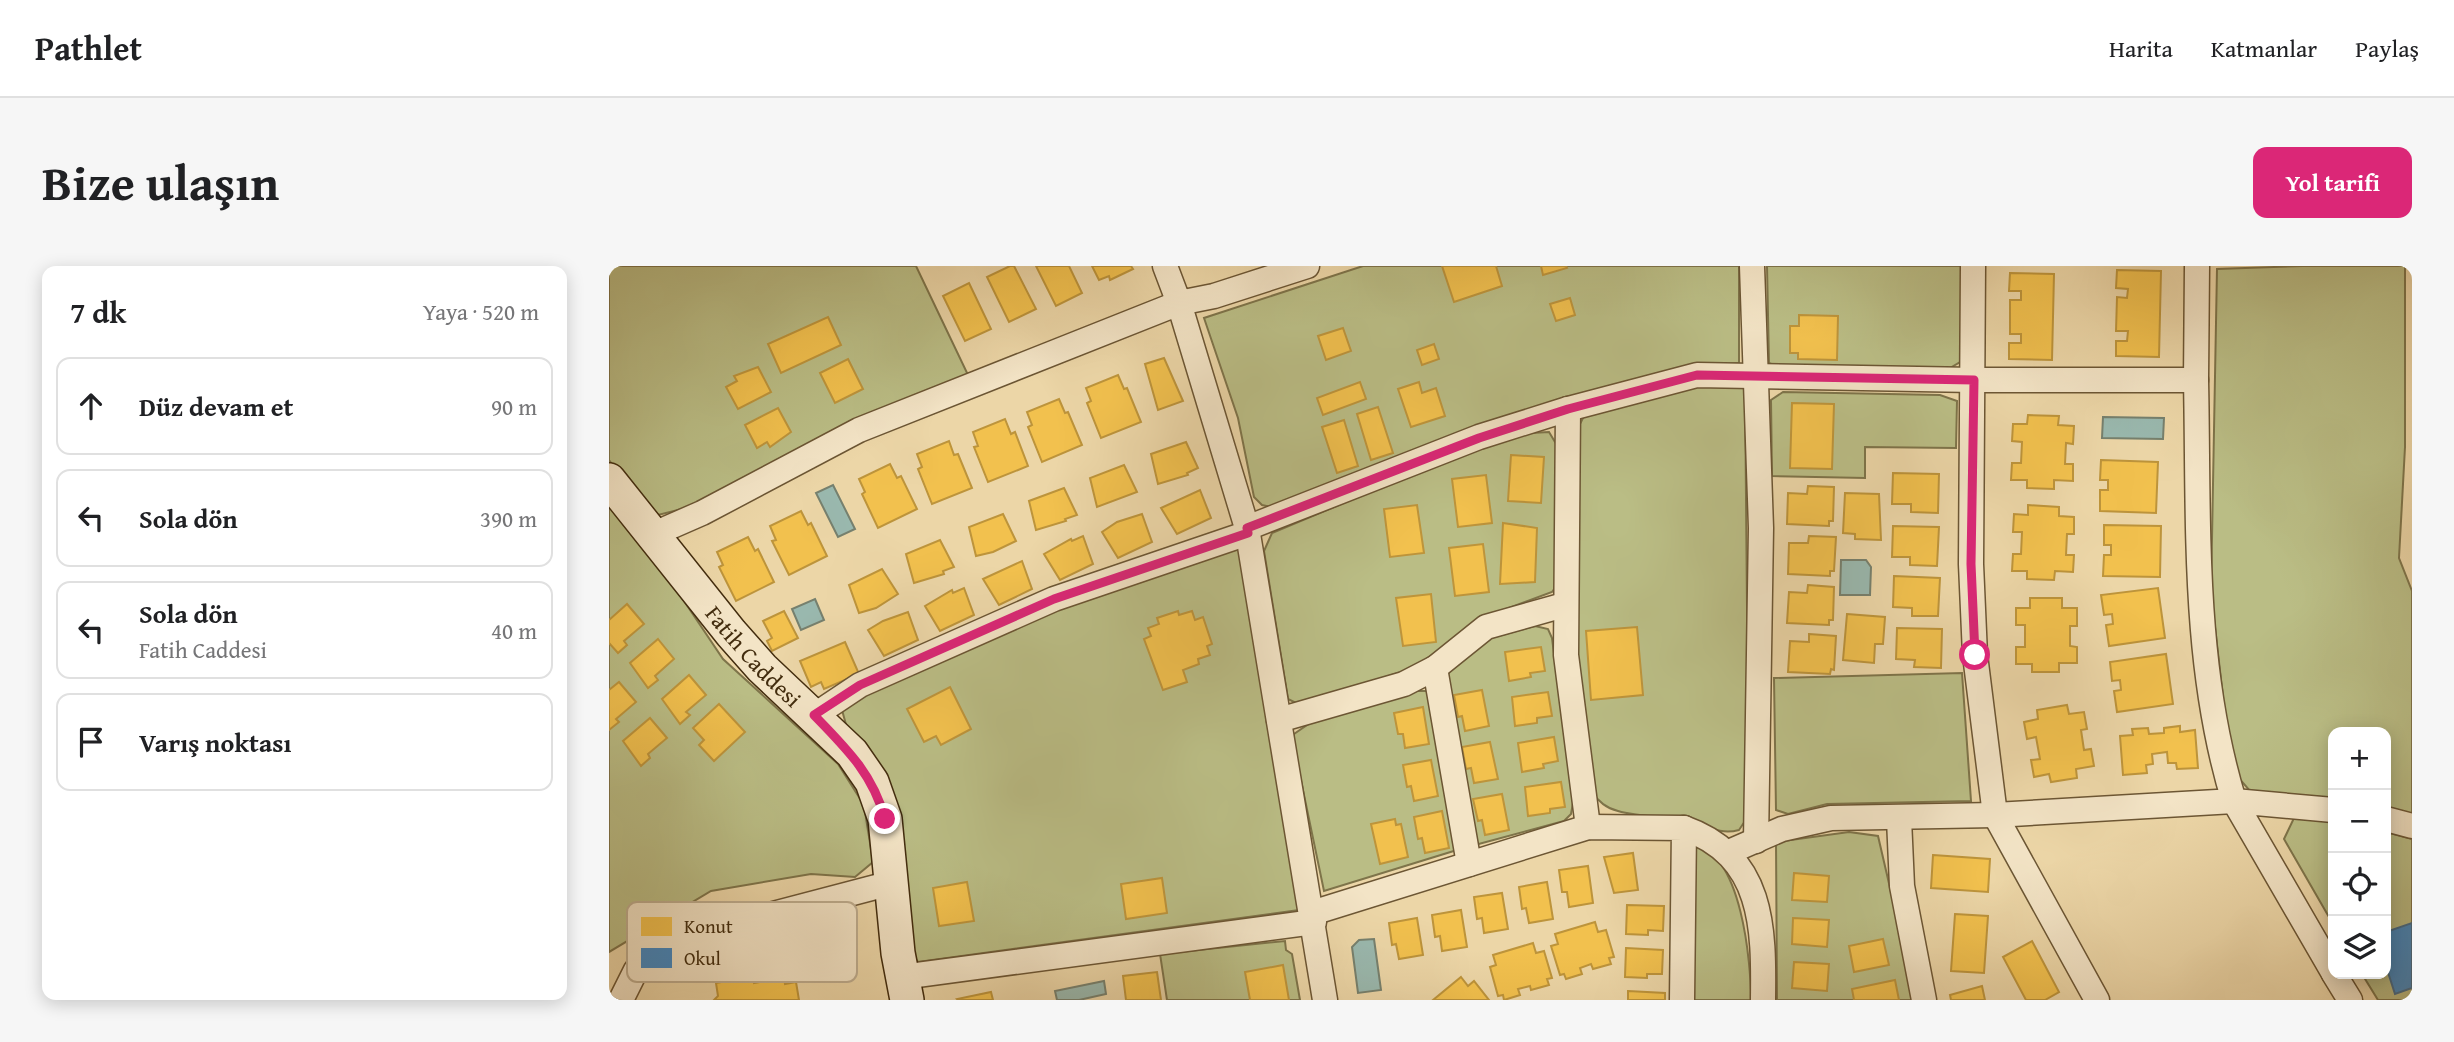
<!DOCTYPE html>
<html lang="tr">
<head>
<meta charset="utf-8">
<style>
  :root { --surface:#fff; --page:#f6f6f6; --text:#202124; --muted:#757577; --line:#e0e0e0; --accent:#db2777 }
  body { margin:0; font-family:"Gentium Book Plus",serif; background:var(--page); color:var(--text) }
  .controls { position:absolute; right:21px; bottom:21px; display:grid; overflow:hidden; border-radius:14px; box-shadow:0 4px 18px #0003 }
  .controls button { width:63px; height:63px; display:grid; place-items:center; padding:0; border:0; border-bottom:2px solid var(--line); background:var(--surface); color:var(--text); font:35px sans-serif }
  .stop { position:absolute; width:21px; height:21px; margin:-16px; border:5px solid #db2777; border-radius:50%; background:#fff }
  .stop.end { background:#db2777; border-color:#fff; box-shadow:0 2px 7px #0008 }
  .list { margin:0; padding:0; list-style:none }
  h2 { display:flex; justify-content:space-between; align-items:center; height:91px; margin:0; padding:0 28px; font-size:30px }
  h2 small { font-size:23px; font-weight:400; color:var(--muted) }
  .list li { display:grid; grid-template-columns:46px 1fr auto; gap:21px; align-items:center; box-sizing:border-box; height:98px; margin:0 14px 14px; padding:0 14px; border:2px solid var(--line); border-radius:14px }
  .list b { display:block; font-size:26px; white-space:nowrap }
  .list p { margin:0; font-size:23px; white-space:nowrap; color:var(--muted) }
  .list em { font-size:23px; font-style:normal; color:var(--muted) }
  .icon { flex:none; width:38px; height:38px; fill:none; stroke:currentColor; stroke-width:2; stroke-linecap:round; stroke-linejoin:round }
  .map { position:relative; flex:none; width:1803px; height:734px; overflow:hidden; border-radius:14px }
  header { display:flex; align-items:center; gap:42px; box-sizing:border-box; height:98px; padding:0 35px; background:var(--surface); border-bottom:2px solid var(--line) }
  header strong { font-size:33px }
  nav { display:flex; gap:38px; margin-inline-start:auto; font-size:24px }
  .intro { display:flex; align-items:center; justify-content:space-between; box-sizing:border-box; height:168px; padding:0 42px }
  h1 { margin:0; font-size:49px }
  .button { padding:18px 32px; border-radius:14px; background:var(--accent); color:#fff; font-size:24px; font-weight:700 }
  main { display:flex; gap:42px; padding:0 42px }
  aside { flex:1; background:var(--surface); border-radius:14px; box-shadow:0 4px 18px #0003 }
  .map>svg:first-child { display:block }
  .green { fill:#babd85; stroke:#7e744a; stroke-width:2 }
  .water { fill:#99b8ae; stroke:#76806e; stroke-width:2 }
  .homes { fill:#f2c14e; stroke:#bd943b; stroke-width:2 }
  .schools { fill:#3f88c5; stroke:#406c8e; stroke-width:2 }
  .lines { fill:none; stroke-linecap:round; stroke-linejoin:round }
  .street-casing { stroke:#6c5634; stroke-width:27 }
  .secondary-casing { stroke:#422c0e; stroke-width:36 }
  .street { stroke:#f3e4c6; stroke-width:24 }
  .secondary { stroke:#f3e4c6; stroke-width:33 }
  .route { stroke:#db2777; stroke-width:9 }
  .labels { text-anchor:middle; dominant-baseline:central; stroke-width:7; stroke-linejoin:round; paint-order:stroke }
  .street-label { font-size:23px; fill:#422c0e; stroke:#f3e4c6 }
  .key { fill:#f3e4c6; stroke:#bead8f; stroke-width:2 }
  .key-label { font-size:19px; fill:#422c0e }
</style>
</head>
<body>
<header>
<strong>Pathlet</strong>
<nav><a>Harita</a><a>Katmanlar</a><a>Paylaş</a></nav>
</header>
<div class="intro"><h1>Bize ulaşın</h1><a class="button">Yol tarifi</a></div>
<main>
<aside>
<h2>7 dk<small>Yaya · 520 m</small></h2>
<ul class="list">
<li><svg class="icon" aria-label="ahead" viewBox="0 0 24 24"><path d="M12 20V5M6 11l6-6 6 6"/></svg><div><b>Düz devam et</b></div><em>90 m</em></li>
<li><svg class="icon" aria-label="left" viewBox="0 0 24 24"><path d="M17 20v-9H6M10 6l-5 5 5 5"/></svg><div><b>Sola dön</b></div><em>390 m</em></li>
<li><svg class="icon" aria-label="left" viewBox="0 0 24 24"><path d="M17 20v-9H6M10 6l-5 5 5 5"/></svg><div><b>Sola dön</b><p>Fatih Caddesi</p></div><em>40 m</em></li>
<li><svg class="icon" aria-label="arrive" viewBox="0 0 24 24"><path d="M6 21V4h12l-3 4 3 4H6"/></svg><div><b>Varış noktası</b></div></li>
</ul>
</aside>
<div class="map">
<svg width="1803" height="734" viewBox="0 0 1803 734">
  <rect width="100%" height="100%" fill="#ecd6a7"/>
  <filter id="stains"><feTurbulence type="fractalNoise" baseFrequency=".00286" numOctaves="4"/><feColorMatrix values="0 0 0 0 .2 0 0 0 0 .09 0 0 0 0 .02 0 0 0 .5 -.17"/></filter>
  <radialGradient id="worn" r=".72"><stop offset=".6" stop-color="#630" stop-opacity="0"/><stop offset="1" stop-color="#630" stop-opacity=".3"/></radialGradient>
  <g class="green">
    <polygon points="7,0 307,0 360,111 89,239 49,249 36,243 0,194 0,3"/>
    <polygon points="754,0 1130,0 1130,97 1072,102 662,241 653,239 645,231 629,152 595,52"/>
    <polygon points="1158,0 1353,0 1354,85 1351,96 1341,102 1169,101 1160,97"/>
    <polygon points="1694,0 1796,0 1796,181 1790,292 1803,325 1803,550 1777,543 1777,466 1724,466 1724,532 1641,525 1628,510 1617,457 1602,326 1608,3"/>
    <path d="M1073 121H1136L1139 450 1136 555 1130 564C1108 570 1095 557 1073 553 1052 550 1029 551 1009 545 997 542 990 536 983 526L961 322 971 158 978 144Z"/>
    <polygon points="1174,126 1331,129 1348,135 1347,182 1256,181 1256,212 1163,210 1162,134"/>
    <polygon points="940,166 949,181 948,319 943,326 867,354 835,383 807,401 691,439 679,433 655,285 663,267 871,180 922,167"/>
    <polygon points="0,240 73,332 114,393 229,498 255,539 264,596 246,611 202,608 102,625 0,686"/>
    <polygon points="630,282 690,644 309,696 298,680 233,444 242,435 435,348"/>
    <polygon points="926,360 939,363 943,372 964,537 962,548 955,555 866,579 833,408 878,373"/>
    <polygon points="1353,407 1362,535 1218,538 1179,548 1167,544 1165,412"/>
    <polygon points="793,425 820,425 848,584 715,625 685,481 685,468 704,455"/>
    <polygon points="1685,552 1724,556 1724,658 1675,573"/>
    <polygon points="1240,566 1269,570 1307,734 1168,734 1167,576"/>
    <polygon points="1777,566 1803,573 1803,734 1769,734 1753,708 1777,708"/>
    <path d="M1085 581C1133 585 1142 699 1142 734H1080Z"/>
    <polygon points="676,675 677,684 683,688 691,734 558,734 551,688"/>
  </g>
  <g class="water">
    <polygon points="1494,151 1555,152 1554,173 1493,172"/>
    <polygon points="224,219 246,263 229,271 207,227"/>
    <polygon points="1232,294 1257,294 1262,301 1261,329 1231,329"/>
    <polygon points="206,333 215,354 192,364 183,343"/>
    <polygon points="765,673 772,724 749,727 743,681 750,674"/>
    <polygon points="495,715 497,728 470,734 448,734 446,725"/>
  </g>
  <g class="homes">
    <polygon points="401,0 405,0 427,43 400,56 378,11"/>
    <polygon points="427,0 460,0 473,27 447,40"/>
    <polygon points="483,0 522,0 524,3 501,14 500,10 490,14"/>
    <polygon points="833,0 887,0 893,20 845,36"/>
    <polygon points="932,0 957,0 958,2 934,9"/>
    <polygon points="1508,4 1552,5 1550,91 1507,90 1507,75 1518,75 1519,65 1507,65 1508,31 1518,32 1519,23 1507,22"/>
    <polygon points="1401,7 1445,8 1443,94 1400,93 1400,77 1412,77 1412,68 1401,68 1401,34 1412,34 1412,25 1400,25"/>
    <polygon points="360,17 382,63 356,75 334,30"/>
    <polygon points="961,32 966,49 947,55 941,38"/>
    <polygon points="1190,49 1229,50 1228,94 1189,93 1189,87 1181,87 1181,60 1190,60"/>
    <polygon points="219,51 232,79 172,107 159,78"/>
    <polygon points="734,62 742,85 717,94 709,70"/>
    <polygon points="825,78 830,93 813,99 808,84"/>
    <polygon points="555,92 574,135 549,144 536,98"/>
    <polygon points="239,93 254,123 226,137 211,107"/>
    <polygon points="149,101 162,126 129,143 117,121 128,115 125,110"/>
    <polygon points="509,109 515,123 518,122 532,156 492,172 478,137 482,135 477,122"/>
    <polygon points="751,116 757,133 714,149 708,132"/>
    <polygon points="810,116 813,127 827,122 836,150 802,161 789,123"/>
    <polygon points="450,133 456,147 459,146 473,179 433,196 419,161 423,159 418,146"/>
    <polygon points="1183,137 1225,138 1223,203 1181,202"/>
    <polygon points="769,141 784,187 762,194 748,148"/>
    <polygon points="169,142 182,166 161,181 158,176 148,182 136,159"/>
    <polygon points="1419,149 1450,150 1449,159 1465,160 1464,178 1457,177 1456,198 1464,198 1464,215 1445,214 1445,223 1418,222 1418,214 1402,214 1403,197 1412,197 1413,176 1403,175 1404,158 1418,158"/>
    <polygon points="396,153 402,168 406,166 419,200 379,216 365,181 369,180 364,166"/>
    <polygon points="735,154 749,200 728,207 713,161"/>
    <polygon points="340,175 345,189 349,188 363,222 323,238 309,203 313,201 308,188"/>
    <polygon points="577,176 589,202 578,207 579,209 549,218 542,188"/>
    <polygon points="902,189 935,191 932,237 899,235"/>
    <polygon points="1492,194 1549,196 1547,247 1491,245 1491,224 1499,224 1499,214 1491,214"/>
    <polygon points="281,198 288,212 292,210 308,243 269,262 253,228 256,226 250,213"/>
    <polygon points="515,199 528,226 488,241 481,212"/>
    <polygon points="1284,207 1330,208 1329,247 1302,246 1302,238 1283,238"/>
    <polygon points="877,209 883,257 849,261 843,213"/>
    <polygon points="1199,220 1225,221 1224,255 1220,255 1220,260 1178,258 1179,227 1198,228"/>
    <polygon points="455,222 468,249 456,253 457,255 427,264 420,235"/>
    <polygon points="591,224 602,252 568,268 552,242"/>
    <polygon points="1236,227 1270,228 1272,274 1246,273 1246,268 1234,267"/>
    <polygon points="808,239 815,287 781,291 775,243"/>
    <polygon points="1419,239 1450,241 1450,250 1465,251 1465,268 1458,268 1457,289 1465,289 1464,306 1446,305 1445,314 1418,313 1418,305 1403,305 1404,288 1412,288 1413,266 1404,266 1405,248 1419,249"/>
    <polygon points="192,245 199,259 202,257 218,290 180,309 163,275 167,274 161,260"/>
    <polygon points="394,248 407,275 384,286 367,290 360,261"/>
    <polygon points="533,248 543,276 509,292 493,266 508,256"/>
    <polygon points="894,257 928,262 926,316 891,318"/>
    <polygon points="1495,259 1552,260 1551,311 1494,310 1495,289 1502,289 1502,279 1495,279"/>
    <polygon points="1284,260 1330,261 1328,300 1301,299 1301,291 1283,291"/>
    <polygon points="474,270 484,298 451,314 435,288 462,273 463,275"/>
    <polygon points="1200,270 1227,271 1225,305 1221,305 1221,310 1179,308 1180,277 1199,277"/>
    <polygon points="139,271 146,285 149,283 165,316 127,335 110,301 114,299 108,286"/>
    <polygon points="331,274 345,301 334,305 335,308 305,317 297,288"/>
    <polygon points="874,278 880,326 846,330 840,282"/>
    <polygon points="413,295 423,323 390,339 374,313"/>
    <polygon points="273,303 289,328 267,342 250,347 240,319"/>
    <polygon points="1285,310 1331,312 1329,350 1303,350 1303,342 1284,341"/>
    <polygon points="1199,319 1225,321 1224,354 1220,354 1220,359 1178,357 1180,326 1198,327"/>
    <polygon points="355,322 365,349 331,365 316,340 343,324 344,327"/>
    <polygon points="1549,322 1556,372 1500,380 1497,359 1504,358 1503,348 1495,349 1492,329"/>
    <polygon points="822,328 827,376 794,380 787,332"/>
    <polygon points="1421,332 1453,332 1453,342 1468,342 1468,360 1461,360 1461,380 1468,381 1468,397 1450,397 1450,406 1423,406 1423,398 1407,398 1407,381 1416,381 1416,359 1407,359 1407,342 1421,342"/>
    <polygon points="18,338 35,358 15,375 18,379 9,387 0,377 0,354"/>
    <polygon points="175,345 189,372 163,385 158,375 163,372 154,355"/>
    <polygon points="569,345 570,349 583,345 586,354 594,351 603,378 598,380 601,389 589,393 590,398 574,404 578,416 554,424 535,373 542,370 539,362 550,358 548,352"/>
    <polygon points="299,346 309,374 275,390 259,364 274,355"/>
    <polygon points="1238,348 1276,351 1274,378 1266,378 1265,397 1234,394"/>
    <polygon points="1028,361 1034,429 982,434 977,365"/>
    <polygon points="1288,362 1333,363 1332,402 1305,401 1306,394 1287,393"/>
    <polygon points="1200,368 1227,370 1225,404 1222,403 1221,408 1179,406 1181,375 1200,376"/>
    <polygon points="49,373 65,393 46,410 49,414 39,422 21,397"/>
    <polygon points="236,376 250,408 215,423 212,416 202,421 191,395"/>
    <polygon points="932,381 936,405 921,407 922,411 900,415 896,386"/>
    <polygon points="1557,388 1564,438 1508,446 1505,425 1512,424 1511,414 1503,415 1501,396"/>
    <polygon points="80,409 97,429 77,446 81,449 71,458 53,433"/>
    <polygon points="10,416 27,436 7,453 10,456 0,464 0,424"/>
    <polygon points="341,421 362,463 332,479 327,470 315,476 298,443"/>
    <polygon points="873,424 880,460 856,465 853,450 849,451 845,429"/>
    <polygon points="939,426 943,450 928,452 928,457 906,460 903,431"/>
    <polygon points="110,438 136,466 105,495 90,479 95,474 84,462"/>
    <polygon points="1458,439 1460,448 1475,446 1478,463 1472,464 1475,484 1482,483 1485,500 1467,503 1468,512 1442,516 1440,508 1425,511 1422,494 1431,493 1427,471 1418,473 1415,456 1429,453 1428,444"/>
    <polygon points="814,441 820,478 796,482 794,468 789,468 785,447"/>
    <polygon points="41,452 58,472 39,488 41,492 32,500 14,475"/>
    <polygon points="1571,460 1571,466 1586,464 1589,502 1568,503 1567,497 1559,497 1558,486 1543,488 1544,498 1537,499 1538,507 1514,509 1511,470 1524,469 1523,463 1539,462 1540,468 1555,467 1555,462"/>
    <polygon points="945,471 949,495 934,498 935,502 913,506 909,477"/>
    <polygon points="881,476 889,513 865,517 862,502 857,503 853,481"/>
    <polygon points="822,494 829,530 805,535 802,520 798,521 794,499"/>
    <polygon points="952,516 956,541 941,543 941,547 919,550 916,521"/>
    <polygon points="893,528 900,564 876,569 873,554 869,555 864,533"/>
    <polygon points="833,545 840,582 816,587 813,572 809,573 805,551"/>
    <polygon points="786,553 787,559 792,558 799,591 771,598 762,558"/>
    <polygon points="1024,587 1029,624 1005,627 995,591"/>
    <polygon points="1324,589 1381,593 1379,626 1322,622"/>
    <polygon points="979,600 984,637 960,641 958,626 953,626 950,604"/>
    <polygon points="1185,607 1220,610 1218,636 1183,634"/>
    <polygon points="553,612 558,647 517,653 512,618"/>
    <polygon points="358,616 365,655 330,660 324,622"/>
    <polygon points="938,616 944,653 920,657 917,642 913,643 910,621"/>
    <polygon points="893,627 899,663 875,667 873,652 868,653 865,631"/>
    <polygon points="1018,639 1055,640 1054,665 1039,664 1039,669 1017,668"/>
    <polygon points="852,644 858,681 833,685 831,670 826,671 823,649"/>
    <polygon points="1346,648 1379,650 1375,707 1342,705"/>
    <polygon points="808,652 814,689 790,693 787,678 783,679 780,657"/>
    <polygon points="1184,652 1220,654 1218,681 1183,678"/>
    <polygon points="986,656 989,666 997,664 1005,691 1000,692 1002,698 984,703 982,698 971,702 973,708 957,713 955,708 951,709 942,680 949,678 946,668"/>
    <polygon points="1274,673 1280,699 1245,706 1240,680"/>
    <polygon points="1423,675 1450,726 1436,734 1417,734 1394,691"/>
    <polygon points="924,677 927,687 935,685 943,712 938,713 940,719 922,724 921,720 909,723 911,729 895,734 894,729 889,730 881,701 887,699 884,689"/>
    <polygon points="1017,682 1054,684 1053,708 1038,708 1038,712 1016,711"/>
    <polygon points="1185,696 1220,698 1218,725 1183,722"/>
    <polygon points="674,699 680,734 641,734 636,706"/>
    <polygon points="142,702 145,717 175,712 176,718 187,716 190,734 105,734 109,730 107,717 118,715 117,707"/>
    <polygon points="548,706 552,734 517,734 514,710"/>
    <polygon points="852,711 859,720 865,715 880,734 824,734"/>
    <polygon points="1286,714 1290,734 1245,734 1243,723"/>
    <polygon points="1373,720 1376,734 1342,734 1341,729"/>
    <polygon points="1019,725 1056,727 1056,734 1019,734"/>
    <polygon points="382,726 384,734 349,734 348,733"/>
  </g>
  <polygon class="schools" points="1803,657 1803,722 1786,728 1777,700 1777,666"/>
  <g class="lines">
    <defs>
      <g id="street">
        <polyline points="556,0 570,37 605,30 698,0"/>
        <polyline points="1143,0 1152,262 1147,575"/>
        <polyline points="1364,0 1362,298 1366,389 1386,549 1488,734"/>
        <polyline points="959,143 957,389 979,561"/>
        <polyline points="638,262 870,171 959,143 1088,109 1365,114 1587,114 1588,0"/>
        <polyline points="45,268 93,247 250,164 570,37 638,262 716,734"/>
        <polyline points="826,402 860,598"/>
        <polyline points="206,449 251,419 445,333 639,267"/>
        <polyline points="670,454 795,418 826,402 877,361 955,339"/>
        <polyline points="1724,544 1625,535 1724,706"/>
        <polyline points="1290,553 1293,620 1315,734"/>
        <polyline points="1777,553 1803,560"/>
        <path d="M1075 562C1155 590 1155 662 1154 734"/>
        <path d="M1120 586 1173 563 1222 552 1386 549 1625 535C1583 398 1590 255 1587 114"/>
        <polyline points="703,647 979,561 1075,562 1073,734"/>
        <polyline points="1725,708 1741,734"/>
        <polyline points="293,711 705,656"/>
        <polyline points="12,734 27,704 55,683 88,668 282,617"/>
      </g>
      <g id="secondary">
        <path id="s1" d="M0 214 122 367 153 402 243 487 263 516 276 553 289 687 298 734"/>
      </g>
    </defs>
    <use href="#street" class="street-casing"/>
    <use href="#secondary" class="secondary-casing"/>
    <use href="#street" class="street"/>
    <use href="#secondary" class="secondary"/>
  </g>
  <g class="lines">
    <path class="route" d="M276 553C264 508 237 482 205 449L251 419 445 333 639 267 638 262 870 172 959 143 1088 109 1365 114 1362 298 1366 389"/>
  </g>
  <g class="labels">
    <g class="street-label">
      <text stroke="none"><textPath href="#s1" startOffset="228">Fatih Caddesi</textPath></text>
    </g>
  </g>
  <rect x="18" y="636" width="230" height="80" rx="10" class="key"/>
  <rect x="32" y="651" width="31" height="19" fill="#f2c14e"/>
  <rect x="32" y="682" width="31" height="20" fill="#3f88c5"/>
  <g class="key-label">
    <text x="75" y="667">Konut</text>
    <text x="75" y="699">Okul</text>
  </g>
  <rect width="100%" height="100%" filter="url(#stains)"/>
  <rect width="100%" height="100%" fill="url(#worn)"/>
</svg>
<div class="controls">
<button>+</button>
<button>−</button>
<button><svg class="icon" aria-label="locate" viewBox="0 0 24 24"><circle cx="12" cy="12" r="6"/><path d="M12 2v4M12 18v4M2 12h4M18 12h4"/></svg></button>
<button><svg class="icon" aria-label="layers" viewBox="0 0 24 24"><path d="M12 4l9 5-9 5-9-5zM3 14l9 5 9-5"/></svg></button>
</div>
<div class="stop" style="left:1366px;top:389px"></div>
<div class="stop end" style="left:276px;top:553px"></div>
</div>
</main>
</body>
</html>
